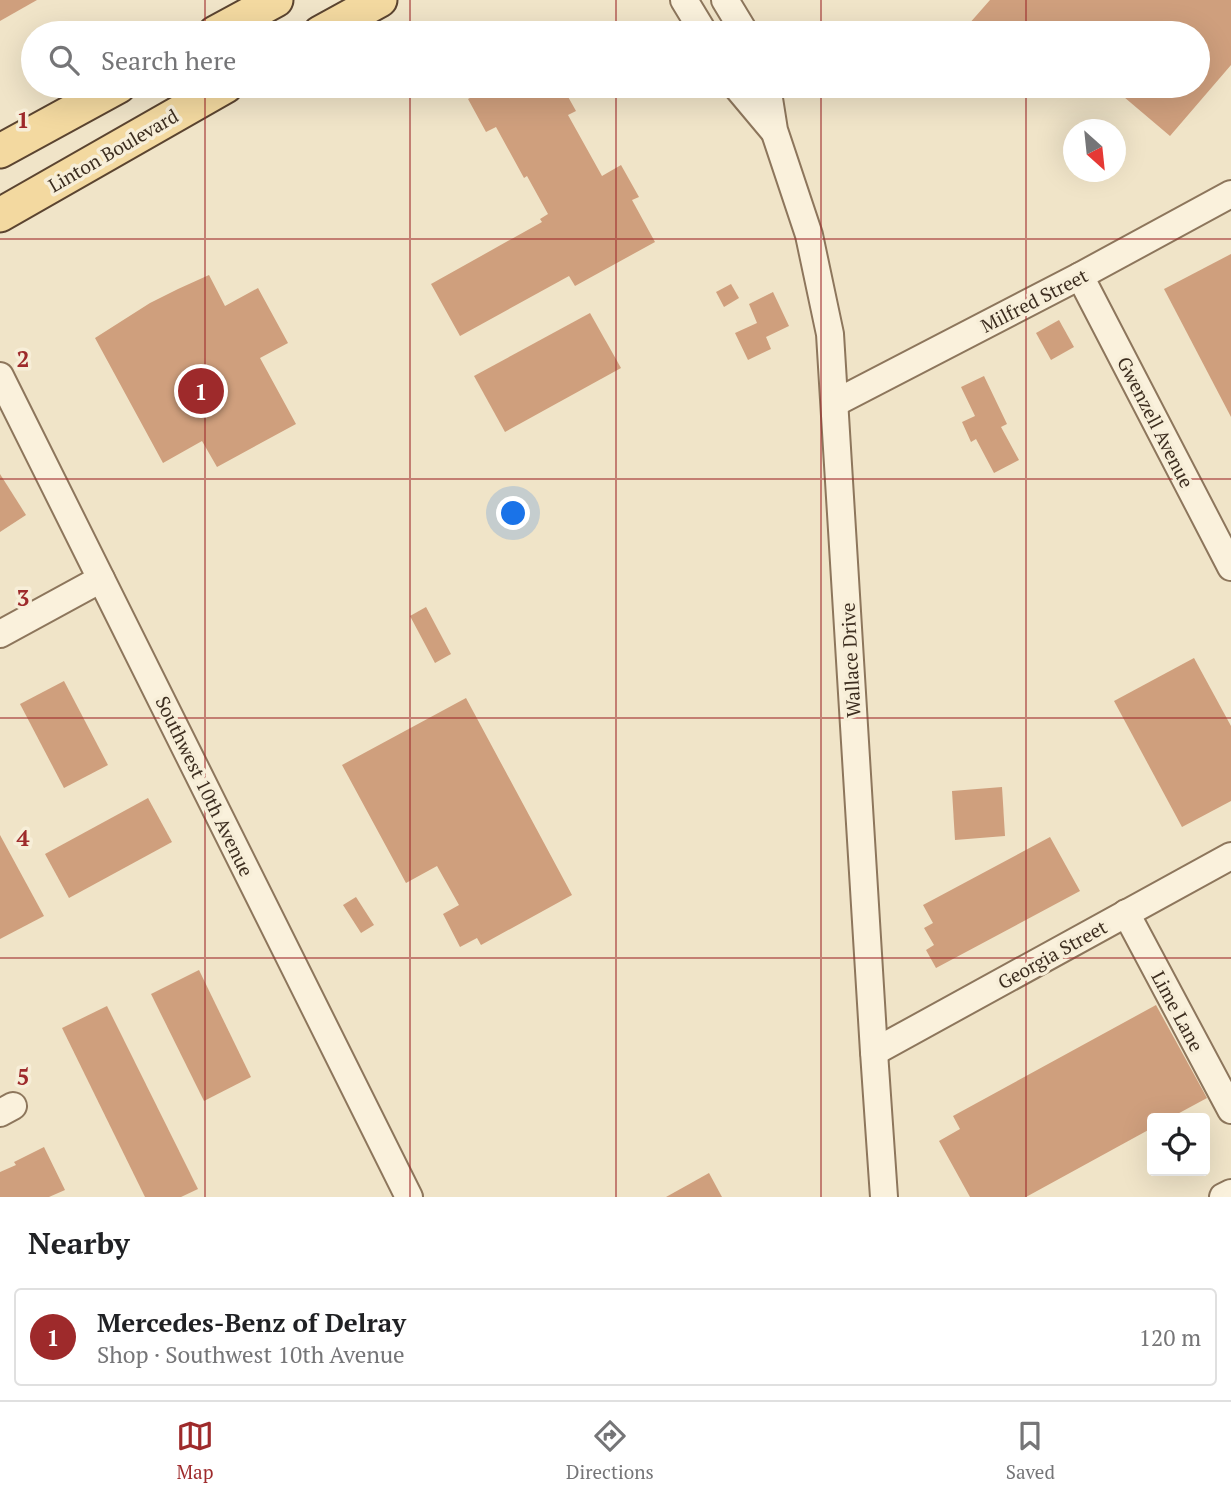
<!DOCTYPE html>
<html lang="en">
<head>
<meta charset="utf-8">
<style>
  :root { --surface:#fff; --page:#f2f2f2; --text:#202124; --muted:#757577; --line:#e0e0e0; --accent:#9e2a2b }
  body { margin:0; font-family:"PT Serif",serif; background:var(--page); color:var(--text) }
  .controls { position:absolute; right:21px; bottom:21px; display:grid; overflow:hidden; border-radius:7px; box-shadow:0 7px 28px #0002 }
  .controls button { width:63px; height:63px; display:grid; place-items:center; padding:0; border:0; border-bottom:2px solid var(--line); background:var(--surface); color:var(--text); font:35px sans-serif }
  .compass { position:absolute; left:1063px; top:119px; width:63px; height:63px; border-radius:50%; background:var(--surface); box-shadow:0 7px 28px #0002; rotate:153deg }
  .you { position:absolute; left:514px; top:514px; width:24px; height:24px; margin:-18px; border:5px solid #fff; border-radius:50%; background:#1a73e8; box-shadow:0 0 0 10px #1a73e833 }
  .badge { display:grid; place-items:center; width:46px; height:46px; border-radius:50%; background:var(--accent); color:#fff; font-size:23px; font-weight:700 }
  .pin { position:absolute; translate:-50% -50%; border:4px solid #fff; box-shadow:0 2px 7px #0006 }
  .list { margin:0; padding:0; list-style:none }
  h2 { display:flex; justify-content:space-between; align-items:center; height:91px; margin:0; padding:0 28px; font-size:30px }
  h2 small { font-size:23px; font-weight:400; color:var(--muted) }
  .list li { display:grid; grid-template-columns:46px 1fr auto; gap:21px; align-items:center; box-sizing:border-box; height:98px; margin:0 14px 14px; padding:0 14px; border:2px solid var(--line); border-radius:7px }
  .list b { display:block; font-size:26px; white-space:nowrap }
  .list p { margin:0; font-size:23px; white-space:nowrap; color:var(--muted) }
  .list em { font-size:23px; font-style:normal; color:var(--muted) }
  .icon { flex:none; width:38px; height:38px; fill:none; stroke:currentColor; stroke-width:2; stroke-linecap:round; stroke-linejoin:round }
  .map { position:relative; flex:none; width:1231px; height:1197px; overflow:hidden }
  .search { position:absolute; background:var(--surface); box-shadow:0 7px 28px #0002; left:21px; right:21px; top:21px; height:77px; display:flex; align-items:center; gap:18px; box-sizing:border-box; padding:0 24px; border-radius:38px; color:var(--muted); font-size:26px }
  .sheet { height:203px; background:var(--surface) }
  nav { display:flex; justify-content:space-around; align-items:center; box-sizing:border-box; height:98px; border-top:2px solid var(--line); background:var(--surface); font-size:19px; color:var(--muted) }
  nav a { display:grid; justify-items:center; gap:4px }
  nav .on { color:var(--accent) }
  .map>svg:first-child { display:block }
  .building { fill:#cf9f7d }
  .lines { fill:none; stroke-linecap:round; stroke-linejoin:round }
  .minor-casing { stroke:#8d765c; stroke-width:30 }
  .major-casing { stroke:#5b4430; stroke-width:37 }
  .minor { stroke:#faf1dc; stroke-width:26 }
  .major { stroke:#f3d9a0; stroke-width:33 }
  .grid { fill:none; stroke:#9e2a2b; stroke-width:2; stroke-opacity:0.55 }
  .labels { text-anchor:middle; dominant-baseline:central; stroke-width:7; stroke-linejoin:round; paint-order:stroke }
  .street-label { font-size:19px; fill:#3d2e20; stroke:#f7eed8 }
  .grid-label { font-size:23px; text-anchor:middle; font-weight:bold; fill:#9e2a2b; stroke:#f7eed8; stroke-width:7; stroke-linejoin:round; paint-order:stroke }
</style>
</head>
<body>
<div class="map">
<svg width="1231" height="1197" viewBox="0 0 1231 1197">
  <rect width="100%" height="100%" fill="#f0e4c8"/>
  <g class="building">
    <polygon points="0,0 37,0 0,21"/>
    <polygon points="990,0 1231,0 1231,65 1170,136 1111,86 1198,86 1198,33 961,33"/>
    <polygon points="492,86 562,86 576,111 568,115 602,176 621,165 639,197 632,200 655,242 575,286 569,276 460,336 431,284 542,222 540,219 548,214 527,176 524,178 496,127 486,132 468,99"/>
    <polygon points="1231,254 1231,417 1164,289"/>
    <polygon points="209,275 225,306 258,288 288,343 260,358 296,424 217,467 202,441 163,463 95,338 150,303 178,289"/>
    <polygon points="731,284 739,298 724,307 716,292"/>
    <polygon points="773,292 789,326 766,337 771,349 748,360 735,333 757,323 749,304"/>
    <polygon points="590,313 621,368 505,432 474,376"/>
    <polygon points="1059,320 1074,347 1051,360 1036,333"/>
    <polygon points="984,376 1007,424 1001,427 1019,460 994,473 976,439 971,442 962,422 975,416 961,387"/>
    <polygon points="0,474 26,515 0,532"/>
    <polygon points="426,607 451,654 435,663 410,616"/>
    <polygon points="1194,658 1231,726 1231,801 1182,827 1114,701"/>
    <polygon points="64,681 108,765 64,788 20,704"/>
    <polygon points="466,698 572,895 481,945 477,938 460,947 443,914 459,905 437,866 406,883 342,765"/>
    <polygon points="1002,787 1005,836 955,840 952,791"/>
    <polygon points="148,798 172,842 69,898 45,854"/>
    <polygon points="0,835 44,916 0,939"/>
    <polygon points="1050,837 1080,891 936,968 926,950 934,945 924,928 933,923 923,905"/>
    <polygon points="356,897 374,925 361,933 343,905"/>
    <polygon points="199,970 251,1077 204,1101 151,994"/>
    <polygon points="1156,1005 1207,1098 1170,1118 1152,1118 1152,1128 1026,1197 970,1197 939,1141 960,1129 953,1116"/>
    <polygon points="107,1006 198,1189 181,1197 145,1197 62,1028"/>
    <polygon points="44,1147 65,1190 49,1197 0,1197 0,1172 16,1165 14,1162"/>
    <polygon points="709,1173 722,1197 666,1197"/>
  </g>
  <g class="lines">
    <defs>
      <g id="minor">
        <polyline points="684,0 704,33"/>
        <polyline points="725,0 745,33"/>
        <polyline points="736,86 772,129"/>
        <polyline points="767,86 774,130 809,235 830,334 874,1052 884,1197"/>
        <polyline points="1080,276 1231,567"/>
        <polyline points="0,376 409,1197"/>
        <polyline points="835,403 1080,276 1231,194"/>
        <polyline points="0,634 101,579"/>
        <polyline points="1126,913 1231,1110"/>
        <polyline points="874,1052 1231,856"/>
        <polyline points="0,1113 13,1106"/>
        <polyline points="1223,1197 1231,1193"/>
      </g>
      <g id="major">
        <polyline points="215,33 276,0"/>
        <polyline points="320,33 380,0"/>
        <polyline points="0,151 119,86"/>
        <polyline points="0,215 226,86"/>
      </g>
    </defs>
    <use href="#minor" class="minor-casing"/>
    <use href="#major" class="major-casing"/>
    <use href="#minor" class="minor"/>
    <use href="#major" class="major"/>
  </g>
  <path class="grid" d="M205 0V33M410 0V33M616 0V33M821 0V33M1026 0V33M205 86V1197M410 86V1197M616 86V1197M821 86V1197M1026 86V1197M0 239H1231M0 479H1231M0 718H1231M0 958H1231"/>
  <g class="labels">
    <g class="street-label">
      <text transform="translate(113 150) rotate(-30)">Linton Boulevard</text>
      <text transform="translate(1034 300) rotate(-27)">Milfred Street</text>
      <text transform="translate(1156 422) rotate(63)">Gwenzell Avenue</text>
      <text transform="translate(850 660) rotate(-93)">Wallace Drive</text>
      <text transform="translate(205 786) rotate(64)">Southwest 10th Avenue</text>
      <text transform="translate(1052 954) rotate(-29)">Georgia Street</text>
      <text transform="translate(1178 1011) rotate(62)">Lime Lane</text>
    </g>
  </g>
  <g class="grid-label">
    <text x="23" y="128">1</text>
    <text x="23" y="367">2</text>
    <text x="23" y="606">3</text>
    <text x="23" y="846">4</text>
    <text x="23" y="1085">5</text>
  </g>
</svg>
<div class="controls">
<button><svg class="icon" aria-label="locate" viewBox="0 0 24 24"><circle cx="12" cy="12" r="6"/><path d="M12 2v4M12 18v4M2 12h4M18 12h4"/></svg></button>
</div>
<svg class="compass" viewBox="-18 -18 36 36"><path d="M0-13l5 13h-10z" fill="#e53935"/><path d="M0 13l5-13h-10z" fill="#757577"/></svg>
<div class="you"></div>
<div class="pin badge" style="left:201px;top:391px">1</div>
<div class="search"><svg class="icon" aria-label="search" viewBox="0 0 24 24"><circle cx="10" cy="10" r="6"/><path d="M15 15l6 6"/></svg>Search here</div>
</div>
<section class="sheet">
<h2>Nearby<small></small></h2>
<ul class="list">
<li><span class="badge">1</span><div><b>Mercedes-Benz of Delray</b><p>Shop · Southwest 10th Avenue</p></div><em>120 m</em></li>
</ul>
</section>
<nav>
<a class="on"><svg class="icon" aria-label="map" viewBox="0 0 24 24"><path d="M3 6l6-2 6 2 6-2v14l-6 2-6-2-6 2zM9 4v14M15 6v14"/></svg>Map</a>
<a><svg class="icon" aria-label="directions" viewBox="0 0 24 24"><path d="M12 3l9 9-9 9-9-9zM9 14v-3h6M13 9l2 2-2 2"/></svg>Directions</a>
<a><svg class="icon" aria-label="saved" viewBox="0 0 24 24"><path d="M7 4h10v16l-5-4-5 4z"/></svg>Saved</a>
</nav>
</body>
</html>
